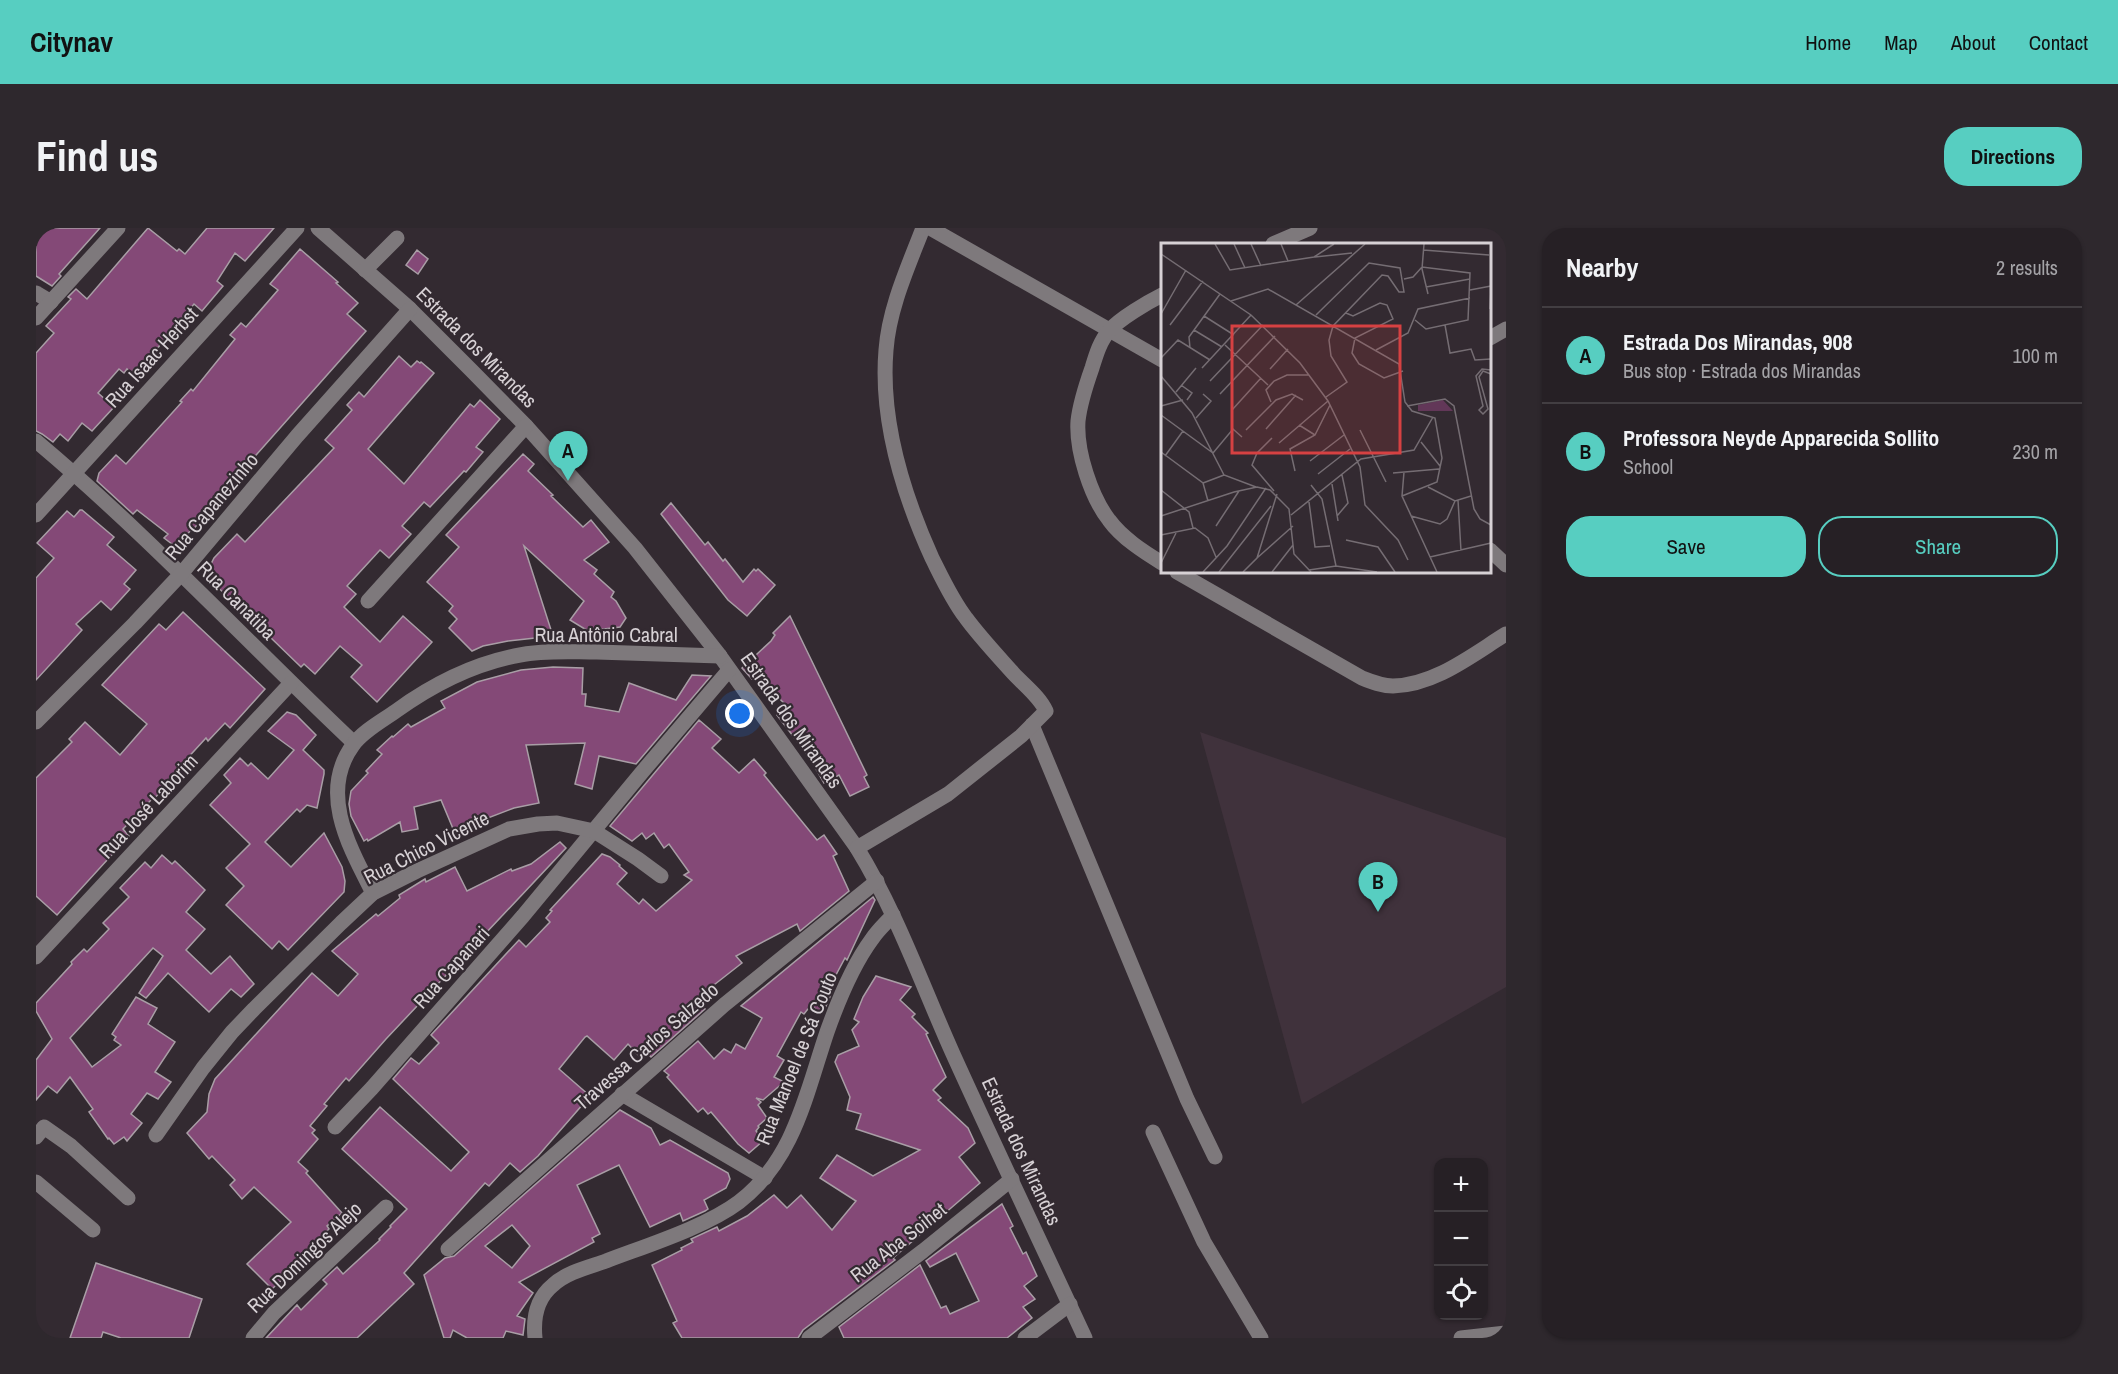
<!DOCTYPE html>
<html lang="en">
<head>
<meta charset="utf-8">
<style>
  :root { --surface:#262025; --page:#2e282d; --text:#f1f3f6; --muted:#a4a3a7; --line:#423e42; --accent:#57cec1 }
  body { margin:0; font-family:"Archivo Narrow",sans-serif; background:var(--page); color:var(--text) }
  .controls { position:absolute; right:18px; bottom:18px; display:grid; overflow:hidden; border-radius:12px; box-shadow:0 2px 4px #0004 }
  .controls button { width:54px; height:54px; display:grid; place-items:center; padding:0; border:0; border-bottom:2px solid var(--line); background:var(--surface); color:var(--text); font:30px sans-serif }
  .you { position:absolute; left:704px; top:486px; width:21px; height:21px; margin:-15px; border:4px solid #fff; border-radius:50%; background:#1a73e8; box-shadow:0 0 0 9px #1a73e833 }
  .badge { display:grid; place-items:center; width:39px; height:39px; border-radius:50%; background:var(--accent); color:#111; font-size:20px; font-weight:700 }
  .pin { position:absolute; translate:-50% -50px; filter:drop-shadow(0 2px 3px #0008) }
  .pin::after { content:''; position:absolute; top:32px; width:21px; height:18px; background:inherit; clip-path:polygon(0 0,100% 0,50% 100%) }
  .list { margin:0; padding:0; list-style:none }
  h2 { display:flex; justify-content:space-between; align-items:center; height:78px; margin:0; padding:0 24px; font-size:26px }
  h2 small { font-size:20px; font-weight:400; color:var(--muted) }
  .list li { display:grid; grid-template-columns:39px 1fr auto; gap:18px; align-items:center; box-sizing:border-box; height:96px; padding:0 24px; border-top:2px solid var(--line) }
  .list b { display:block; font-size:22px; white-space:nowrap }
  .list p { margin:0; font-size:20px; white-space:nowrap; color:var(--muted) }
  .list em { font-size:20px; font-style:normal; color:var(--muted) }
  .actions { display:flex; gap:12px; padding:18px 24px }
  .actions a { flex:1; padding:14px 0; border:2px solid var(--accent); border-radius:24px; text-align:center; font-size:21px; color:var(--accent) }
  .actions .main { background:var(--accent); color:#111 }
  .icon { flex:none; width:33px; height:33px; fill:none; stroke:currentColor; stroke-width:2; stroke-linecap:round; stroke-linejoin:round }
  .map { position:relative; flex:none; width:1470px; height:1110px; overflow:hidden; border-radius:24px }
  header { display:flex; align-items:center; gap:36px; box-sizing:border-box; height:84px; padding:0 30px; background:var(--accent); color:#111 }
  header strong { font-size:28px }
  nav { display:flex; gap:33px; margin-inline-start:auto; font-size:21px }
  .intro { display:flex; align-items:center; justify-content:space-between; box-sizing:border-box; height:144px; padding:0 36px }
  h1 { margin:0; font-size:42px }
  .button { padding:15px 27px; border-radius:24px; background:var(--accent); color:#111; font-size:21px; font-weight:700 }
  main { display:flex; gap:36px; padding:0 36px }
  aside { flex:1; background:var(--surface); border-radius:24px; box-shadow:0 2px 4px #0004 }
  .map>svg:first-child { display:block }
  .built { fill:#40323c }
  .building { fill:#844977; stroke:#a99ea6; stroke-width:1.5; fill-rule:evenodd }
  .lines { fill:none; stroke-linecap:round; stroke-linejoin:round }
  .minor { stroke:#7e797c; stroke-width:15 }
  .labels { text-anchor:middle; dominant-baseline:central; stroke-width:4.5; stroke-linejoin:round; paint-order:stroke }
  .street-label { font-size:20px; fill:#d7d1d5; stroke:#332a31 }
  .inset-road { fill:none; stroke:#756d73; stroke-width:1.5 }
  .view { fill:#d64142; fill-opacity:0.15; stroke:#d64142; stroke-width:3 }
  .inset-edge { fill:none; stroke:#d7d1d5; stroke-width:3 }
</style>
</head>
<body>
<header>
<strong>Citynav</strong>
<nav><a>Home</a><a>Map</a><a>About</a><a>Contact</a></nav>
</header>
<div class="intro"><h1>Find us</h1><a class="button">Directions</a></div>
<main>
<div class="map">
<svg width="1470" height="1110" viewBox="0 0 1470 1110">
  <rect width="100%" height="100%" fill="#332a31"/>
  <polygon class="built" points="1164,504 1470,610 1470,759 1266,876"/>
  <g class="building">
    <polygon points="0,0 64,0 23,46 25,48 16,58 0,48"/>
    <polygon points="112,0 141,23 143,21 149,26 171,0 238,0 209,33 199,25 181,53 187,58 166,83 158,76 120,122 126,127 111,143 104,138 101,142 99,140 95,145 91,141 88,145 83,141 62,165 78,179 56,203 46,195 32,213 24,206 17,214 6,206 0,203 0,125 18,105 10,98 35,71 32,69 40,61 51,71"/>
    <polygon points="264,21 302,54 300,55 322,75 311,86 330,103 205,244 156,303 155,302 140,319 128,310 132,306 101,282 97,286 61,253 63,245 80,227 90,236 146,174 144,173 155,161 157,163 199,111 194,107 205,95 210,99 242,62 234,56"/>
    <polygon points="381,22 392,31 382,46 370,37"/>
    <polygon points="363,128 375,139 381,133 384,135 385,134 398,145 332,221 368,256 434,176 438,179 444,172 464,191 440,219 447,224 430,244 428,243 394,279 388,274 366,298 375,306 353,330 344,322 311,358 320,366 308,379 344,414 367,388 396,414 341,474 315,449 326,437 304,418 279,446 268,436 265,439 234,409 233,411 212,391 214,389 176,354 174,338 178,330 201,306 209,314 298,220 289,212 316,182 311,177 323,164 328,169"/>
    <polygon points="487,226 498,236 492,243 517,267 515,268 547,299 555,292 573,314 548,332 561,342 558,346 578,364 575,369 580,373 590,390 584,399 552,403 534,392 548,373 488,318 517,408 472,413 447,418 436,423 413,400 421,391 413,383 417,378 391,354 423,319 410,307"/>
    <polygon points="635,275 669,317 672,314 687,333 689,331 707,354 718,341 720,343 722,341 739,357 711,388 692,372 625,286"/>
    <polygon points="44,282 46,282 78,309 71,317 100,342 88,356 94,361 85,371 75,382 65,373 40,396 46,402 0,452 0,350 18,330 1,315 31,283 38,289"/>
    <polygon points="147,384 229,461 194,500 189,495 172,513 170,510 147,535 155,542 132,566 127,561 117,572 116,571 87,601 93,608 21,687 0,668 0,550 36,514 33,511 49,494 84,527 111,496 66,457 123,396 130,402"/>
    <polygon points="754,388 831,547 828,549 833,559 814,568 803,547 788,555 773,529 741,487 751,478 720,448 716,451 706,440 735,413 739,407 737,405"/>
    <polygon points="517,439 547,440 546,466 550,466 549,478 583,484 593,455 640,472 656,447 675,448 600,536 563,528 556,561 539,556 549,515 490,517 503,575 478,580 418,603 405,572 378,579 382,601 366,604 364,594 332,613 331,611 328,613 315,588 313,576 315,563 332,545 330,543 346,526 341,522 356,508 357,509 372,496 375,499 409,480 405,473 441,454 485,442"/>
    <polygon points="251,484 260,487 280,507 267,522 288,542 288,546 281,580 271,577 264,584 261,581 229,614 255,639 288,605 306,639 309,653 308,664 252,722 243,713 236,721 190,677 208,658 190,640 214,616 174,577 195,555 188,547 204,530 212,538 215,535 232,551 258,522 232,503"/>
    <polygon points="663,492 685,511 676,520 703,545 718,531 730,545 728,547 781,612 788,607 801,626 797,628 813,663 764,703 761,696 700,728 706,735 660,771 669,781 615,829 612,826 606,831 592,816 578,832 551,808 549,809 523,841 554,868 502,928 484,944 474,935 453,958 449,955 368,1045 378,1056 321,1110 230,1110 261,1077 265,1082 291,1056 287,1052 301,1039 307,1046 344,1012 343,1011 355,999 354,998 371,981 306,921 344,879 415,943 433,924 357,851 375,830 383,836 403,815 395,807 483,712 490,719 514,694 510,690 516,683 514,682 566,626 574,629 584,637 583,638 591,645 581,656 603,676 607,671 620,683 656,652 648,647 653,644 633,616 628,620 618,605 610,611 606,605 596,613 574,598"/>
    <polygon points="524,614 530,620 350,811 313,853 310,850 288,876 291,878 274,898 279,902 276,905 282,911 262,934 272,943 270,945 306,985 291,998 293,1001 249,1045 251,1047 236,1061 211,1036 255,994 218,959 206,971 194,957 199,952 176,928 173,931 151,905 171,884 173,866 179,851 276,745 302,768 322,746 296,723 340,686 342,688 364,670 363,667 389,651 390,654 419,639 431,663 475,641 476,643 495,636"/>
    <polygon points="126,627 136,636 139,633 169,662 150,684 169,701 150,722 175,746 194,728 218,756 205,769 195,761 173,784 132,745 110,770 103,765 127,728 117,720 34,810 56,839 85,817 78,812 80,809 76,806 100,769 121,780 112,796 139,814 119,844 135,854 122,871 111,865 95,886 106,895 91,913 88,909 78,916 73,910 72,911 53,884 57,881 34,849 21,865 12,858 0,872 0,832 16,811 0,783 0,775 36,736 35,734 48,721 51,724 73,701 67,695 93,669 84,660 109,634 115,640"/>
    <polygon points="837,669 839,672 811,732 809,730 793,760 796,764 790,778 788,776 783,784 775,777 768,786 765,784 741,828 748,832 738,849 748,854 727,872 720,870 725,874 722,877 731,890 722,898 723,899 720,903 728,912 713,925 702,916 675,884 672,886 667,880 662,884 631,849 633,847 628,843 662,813 678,831 688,821 695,825 700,816 709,821 726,790 705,778"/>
    <polygon points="840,748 875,759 864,772 879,786 876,789 892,805 890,806 910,849 897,862 905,870 902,872 932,900 939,915 923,929 944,955 857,1030 859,1032 767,1102 762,1110 646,1110 637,1095 641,1093 616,1037 646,1022 645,1020 657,1014 655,1011 681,999 683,1003 711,988 738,967 751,980 765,967 796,1002 820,973 784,950 801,927 837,948 884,922 820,901 825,886 811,882 814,869 799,834 802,827 823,818 816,802 823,794 818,791 827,769"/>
    <path d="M584 882 615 900 624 917 634 912 692 945 694 951 690 960 668 972 672 981 669 983 647 993 644 985 614 999 583 937 541 957 564 1006 556 1010 558 1014 483 1054 497 1065 481 1088 489 1091 487 1107 470 1103 467 1110H431L417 1102 414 1110H408L388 1047 409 1030 418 1028ZM476 997 494 1018 476 1040 449 1018Z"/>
    <polygon points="966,976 977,998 974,1000 987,1026 990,1024 1001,1048 988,1058 999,1071 987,1079 996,1090 971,1110 808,1110 803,1099 884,1037 905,1080 910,1078 914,1086 943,1073 920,1025 894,1039 890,1033"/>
    <polygon points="60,1035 166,1071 153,1110 85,1110 67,1104 65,1110 34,1110"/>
  </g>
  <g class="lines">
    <g class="minor">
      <path d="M282 0 374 81 436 143 490 198 599 320 684 428 821 620C861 685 886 757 917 826 960 921 1005 1015 1049 1110"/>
      <polyline points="894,0 1126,132"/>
      <polyline points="1237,16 1274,0"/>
      <polyline points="329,42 361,10"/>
      <polyline points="0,65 15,74"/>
      <path d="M1126 67C1112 74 1083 91 1073 103 1064 113 1060 127 1056 140 1050 157 1044 175 1042 193 1040 223 1055 269 1073 292 1086 310 1108 324 1126 335"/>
      <polyline points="0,90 82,0"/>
      <polyline points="1454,110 1470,101"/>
      <path d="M0 213C112 307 212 415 318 515"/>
      <polyline points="0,287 261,0"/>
      <polyline points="1454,322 1470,337"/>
      <path d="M1141 344 1326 450C1336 454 1346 458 1357 458 1399 457 1436 427 1470 406"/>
      <polyline points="332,373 490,198"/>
      <polyline points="0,494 99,395 145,346 261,208 374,81"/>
      <polyline points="996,497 1151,871 1179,929"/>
      <path d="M821 620 912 566 985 508 1010 483C1004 469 988 457 977 445 961 427 944 409 930 390 916 372 906 350 896 330 867 266 844 193 850 122 853 80 872 39 887 0"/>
      <path d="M337 665C314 620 282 565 317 517 327 503 346 493 360 483 396 457 440 435 484 427 509 422 535 424 561 424 602 425 643 427 684 428"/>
      <polyline points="0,729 255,455"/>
      <polyline points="586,866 729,950"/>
      <polyline points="299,899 336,860 487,688 607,543 693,442"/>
      <polyline points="1117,904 1168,1014 1225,1110"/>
      <polyline points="120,907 167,840 196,804 218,781 305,695 337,665 381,643 473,601 502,596 521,595 558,603 602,631 625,648"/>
      <polyline points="0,909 8,899 35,918 92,970"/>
      <polyline points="0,954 57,1002"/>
      <polyline points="412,1021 688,777 841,653"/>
      <polyline points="217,1110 238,1085 350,979"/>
      <path d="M499 1110C497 1090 501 1070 517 1057 531 1044 553 1039 570 1033 609 1018 670 999 703 974 758 932 770 866 791 804 802 773 816 738 836 711 842 702 850 695 857 687"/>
      <polyline points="773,1110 887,1023 976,951"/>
      <polyline points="989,1110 1034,1076"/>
      <polyline points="1425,1110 1470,1105"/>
    </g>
  </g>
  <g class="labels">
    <g class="street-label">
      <text transform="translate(441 119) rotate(45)">Estrada dos Mirandas</text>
      <text transform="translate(115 129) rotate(-48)">Rua Isaac Herbst</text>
      <text transform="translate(175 278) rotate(-50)">Rua Capanezinho</text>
      <text transform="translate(201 372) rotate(45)">Rua Canatiba</text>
      <text x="570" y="406">Rua Antônio Cabral</text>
      <text transform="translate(756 492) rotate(55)">Estrada dos Mirandas</text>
      <text transform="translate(112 578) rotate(-47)">Rua José Laborim</text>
      <text transform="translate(390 619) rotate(-27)">Rua Chico Vicente</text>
      <text transform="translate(415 739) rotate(-48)">Rua Capanari</text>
      <text transform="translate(610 818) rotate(-41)">Travessa Carlos Salzedo</text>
      <text transform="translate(760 830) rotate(-68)">Rua Manoel de Sá Couto</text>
      <text transform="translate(986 923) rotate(65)">Estrada dos Mirandas</text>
      <text transform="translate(862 1014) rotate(-38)">Rua Aba Soihet</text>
      <text transform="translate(268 1029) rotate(-44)">Rua Domingos Alejo</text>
    </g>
  </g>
  <g transform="translate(1125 15)">
    <rect width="330" height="330" fill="#332a31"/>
    <path d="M282 157 292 168H257V162Z" fill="#623758"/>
    <path class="inset-road" d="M54 1 69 27 153 14 173 1M73 1 84 25M90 1 100 23M120 1 127 18M263 1 261 26 267 51M262 7 328 12M0 11 90 72 139 120 167 158 199 224 204 262 237 297 247 317M154 14 191 10M243 36 252 34 261 24 309 30 307 77 265 86 254 77M265 44 309 36M309 47 330 43M70 58 107 46 238 121 244 159 251 168 274 175 281 215 276 239 241 253M135 62 204 1M329 66 330 46M185 70 192 73 219 60 226 62 232 76 194 95 191 110 198 121 223 135 242 128M0 71 25 27M155 72 208 20 239 25 243 49H238L227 33 221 32 172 83 168 97 170 113 186 139 165 154M43 73 73 92M9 82 42 38M284 82 289 110 310 106 314 117 330 116M33 87 61 104M64 102 107 142M29 105 28 94 59 51M215 107 247 90 257 66 309 55M0 115 17 97 49 117M41 125 90 72M109 126 127 106M330 127 321 126 315 133 322 163 318 167 322 171 327 166 318 134 322 128 330 131M0 133 31 170 63 232 95 244M49 138 102 82M20 142 31 150 26 157M15 149 35 125M59 151 114 93M110 159 105 147 113 138 126 132H148M0 163 22 157M246 163 284 156 293 163 313 266 319 276 330 282M71 167 100 135M0 172 52 210 72 186 81 194M35 175 50 158 42 151M138 182 154 192M105 186 135 152M85 187 115 157 131 151 142 157M199 187 225 239M111 195 96 210 91 222 113 248M260 199 279 223M118 200 167 158M0 209 42 240 47 258M4 213 22 188M149 218 183 192M134 228 129 206 154 192 169 162M243 229 241 253 276 329M232 230 278 226M157 231 189 206M42 240 63 232M171 241 177 278M150 242 161 256 175 323M267 244 294 258 310 253M0 247 28 269 32 285M297 257 300 308M148 259 154 304 169 303M130 272 200 216 253 207 272 174M0 273 73 249 96 244 109 247 128 266 133 311 150 329M176 273 187 260 181 232M250 273 279 281 286 276 294 258M55 283 78 248M0 292 34 285 47 295 55 314M185 297 217 304 234 329M269 314 330 300M96 315 132 283M0 320 15 290M148 327 175 323 216 329M42 329 66 303 105 245M58 329 110 263M82 329 96 315 116 251M111 329 132 302"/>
    <path class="view" d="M71 83H239V210H71Z"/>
    <rect width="330" height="330" class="inset-edge"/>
  </g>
</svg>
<div class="controls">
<button>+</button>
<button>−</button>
<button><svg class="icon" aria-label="locate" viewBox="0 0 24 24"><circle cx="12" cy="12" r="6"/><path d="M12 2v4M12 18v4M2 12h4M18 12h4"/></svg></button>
</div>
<div class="you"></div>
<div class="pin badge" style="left:532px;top:253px">A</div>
<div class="pin badge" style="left:1342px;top:684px">B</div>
</div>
<aside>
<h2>Nearby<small>2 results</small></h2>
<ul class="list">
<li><span class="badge">A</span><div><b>Estrada Dos Mirandas, 908</b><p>Bus stop · Estrada dos Mirandas</p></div><em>100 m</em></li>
<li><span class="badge">B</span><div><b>Professora Neyde Apparecida Sollito</b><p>School</p></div><em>230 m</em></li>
</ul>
<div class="actions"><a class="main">Save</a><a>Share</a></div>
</aside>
</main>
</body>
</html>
